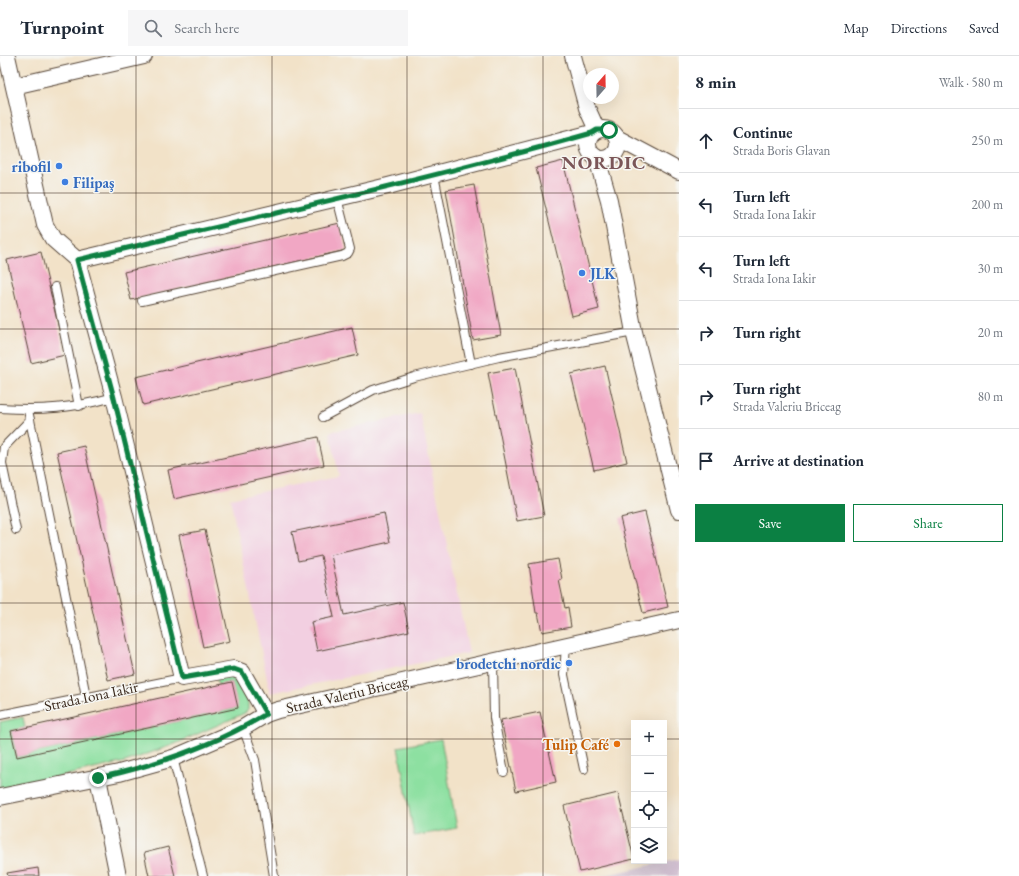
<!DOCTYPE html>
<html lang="en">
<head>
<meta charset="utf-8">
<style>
  :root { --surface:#fff; --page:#f6f6f7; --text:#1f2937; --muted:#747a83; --line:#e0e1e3; --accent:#0b8043 }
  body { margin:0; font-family:"EB Garamond",serif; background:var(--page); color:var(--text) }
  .controls { position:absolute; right:12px; bottom:12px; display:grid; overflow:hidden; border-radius:0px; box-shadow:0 4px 16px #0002 }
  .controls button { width:36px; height:36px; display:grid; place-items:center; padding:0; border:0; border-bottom:1px solid var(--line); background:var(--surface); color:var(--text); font:20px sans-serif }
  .compass { position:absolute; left:583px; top:12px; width:36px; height:36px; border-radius:50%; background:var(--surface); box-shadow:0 4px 16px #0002; rotate:20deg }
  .stop { position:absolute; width:12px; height:12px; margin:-9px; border:3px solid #0b8043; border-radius:50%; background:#fff }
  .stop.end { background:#0b8043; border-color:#fff; box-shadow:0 1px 4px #0008 }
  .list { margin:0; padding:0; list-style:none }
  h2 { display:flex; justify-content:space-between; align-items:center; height:52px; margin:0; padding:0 16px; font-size:17px }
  h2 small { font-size:13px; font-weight:400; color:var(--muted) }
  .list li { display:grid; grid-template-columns:26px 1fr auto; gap:12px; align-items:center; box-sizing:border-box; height:64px; padding:0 16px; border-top:1px solid var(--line) }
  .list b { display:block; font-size:15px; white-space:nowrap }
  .list p { margin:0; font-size:13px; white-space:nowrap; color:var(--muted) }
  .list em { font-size:13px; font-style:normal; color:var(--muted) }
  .actions { display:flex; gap:8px; padding:12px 16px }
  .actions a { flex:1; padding:9px 0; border:1px solid var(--accent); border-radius:0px; text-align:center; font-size:14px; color:var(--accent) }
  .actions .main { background:var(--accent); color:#fff }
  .icon { flex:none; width:22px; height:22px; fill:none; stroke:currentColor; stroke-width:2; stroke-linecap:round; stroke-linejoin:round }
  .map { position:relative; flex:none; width:679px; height:820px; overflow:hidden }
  header { display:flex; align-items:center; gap:24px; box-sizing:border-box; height:56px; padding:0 20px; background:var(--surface); border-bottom:1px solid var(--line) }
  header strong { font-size:19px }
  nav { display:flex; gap:22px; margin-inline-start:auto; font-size:14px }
  .search { width:280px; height:36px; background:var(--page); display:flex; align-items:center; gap:10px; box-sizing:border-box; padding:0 14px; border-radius:0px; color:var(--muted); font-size:15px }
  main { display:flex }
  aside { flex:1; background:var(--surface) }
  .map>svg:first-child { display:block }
  .built { fill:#f2cfe1 }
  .industrial { fill:#cfbdcf }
  .green { fill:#8de0a1; stroke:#648560 }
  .building { fill:#f1a7c4 }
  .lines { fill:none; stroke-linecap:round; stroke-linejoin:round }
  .service-casing { stroke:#564638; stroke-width:10 }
  .minor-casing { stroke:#564638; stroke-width:18 }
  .service { stroke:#fff; stroke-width:8 }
  .minor { stroke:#fff; stroke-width:16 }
  .route { stroke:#0b8043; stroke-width:5 }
  .grid { fill:none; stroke:#3b2a1e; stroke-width:1; stroke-opacity:0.55 }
  .shop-dot { fill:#3f7fe0; stroke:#f6f6f2; stroke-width:1.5 }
  .food-dot { fill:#e8710a; stroke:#f6f6f2; stroke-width:1.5 }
  .labels { text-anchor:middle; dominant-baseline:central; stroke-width:3; stroke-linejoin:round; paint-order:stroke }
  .shop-label { font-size:15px; font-weight:bold; fill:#366cbe; stroke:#f6f6f2; text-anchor:end }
  .street-label { font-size:15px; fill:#3b2a1e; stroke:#f6f6f2 }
  .food-label { font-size:15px; font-weight:bold; fill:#c56008; stroke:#f6f6f2; text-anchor:end }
  .district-label { font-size:19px; font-weight:bold; letter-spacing:1px; fill:#7b5658; stroke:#f6f6f2 }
</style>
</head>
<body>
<header>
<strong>Turnpoint</strong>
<div class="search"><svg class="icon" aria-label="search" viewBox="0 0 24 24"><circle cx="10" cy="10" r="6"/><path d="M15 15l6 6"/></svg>Search here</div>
<nav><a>Map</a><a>Directions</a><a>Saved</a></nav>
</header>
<main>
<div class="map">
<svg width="679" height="820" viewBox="0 0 679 820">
  <rect width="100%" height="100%" fill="#f6f6f2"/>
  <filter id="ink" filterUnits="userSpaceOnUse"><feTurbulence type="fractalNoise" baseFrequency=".025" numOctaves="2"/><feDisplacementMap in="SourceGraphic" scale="8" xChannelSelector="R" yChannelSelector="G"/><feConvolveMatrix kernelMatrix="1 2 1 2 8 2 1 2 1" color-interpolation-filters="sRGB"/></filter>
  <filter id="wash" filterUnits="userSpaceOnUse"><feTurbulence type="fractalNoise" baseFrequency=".012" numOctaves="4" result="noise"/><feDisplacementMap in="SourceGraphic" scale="16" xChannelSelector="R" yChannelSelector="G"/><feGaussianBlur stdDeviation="0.9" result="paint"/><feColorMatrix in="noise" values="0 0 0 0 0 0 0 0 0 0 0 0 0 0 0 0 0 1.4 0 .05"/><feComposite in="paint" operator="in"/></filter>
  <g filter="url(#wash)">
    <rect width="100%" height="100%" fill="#f2e2c8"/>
    <polygon class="built" points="420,357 469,597 270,637 230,442 339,420 330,376"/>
    <polygon class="industrial" points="679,803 679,820 601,820"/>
    <g class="green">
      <path d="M231 617C243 628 249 637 248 654L245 657 175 688 125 706 0 734V666L23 661 25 672 11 675 17 701 237 652 232 626 218 629 215 620Z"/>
      <polygon points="441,683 457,772 414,780 398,691"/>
    </g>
    <g id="blocks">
      <g class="building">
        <polygon points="563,105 599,253 572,260 536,112"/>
        <polygon points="474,129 501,279 473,284 446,134"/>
        <polygon points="340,167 346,194 131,244 124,216"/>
        <polygon points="41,196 65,299 31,307 7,204"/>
        <polygon points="352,271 358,299 143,349 136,321"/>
        <polygon points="605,310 627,406 594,414 571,318"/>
        <polygon points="515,312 544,460 517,465 488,317"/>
        <polygon points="318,381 324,409 174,443 168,414"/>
        <polygon points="84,390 135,618 108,624 57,396"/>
        <polygon points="645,456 668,551 643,557 620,462"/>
        <polygon points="384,457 390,486 331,499 344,559 403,546 409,575 317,595 311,566 334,561 321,500 298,505 292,476"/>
        <polygon points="205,474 230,585 203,591 179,479"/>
        <polygon points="558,503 562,523 559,524 565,552 568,551 571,571 542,576 538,557 536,557 529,508"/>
        <polygon points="232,626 238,652 17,701 11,675"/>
        <polygon points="540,656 556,726 516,735 501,664"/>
        <polygon points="618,737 634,803 580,816 564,750"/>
        <polygon points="168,791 175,820 149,820 144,797"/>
        <polygon points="38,812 39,820 8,820 7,817"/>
      </g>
    </g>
  </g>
  <g filter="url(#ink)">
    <use href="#blocks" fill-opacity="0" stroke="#564638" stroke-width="1"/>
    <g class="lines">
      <defs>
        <g id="service">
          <polyline points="434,119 471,308"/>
          <polyline points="55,231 79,350"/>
          <polyline points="142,245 342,200 348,197 350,193 337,142"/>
          <path d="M0 352C41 355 74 352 114 341"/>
          <polyline points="28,354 86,640"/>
          <polyline points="323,361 373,334 414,321 499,301 634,276"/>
          <polyline points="16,474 2,407 4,391 30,364"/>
          <polyline points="566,589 564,619 584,713"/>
          <polyline points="493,606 494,662 504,716"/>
          <polyline points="0,659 182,622"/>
          <polyline points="243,672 255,704 274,820"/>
          <polyline points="173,702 203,820"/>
        </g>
        <g id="minor">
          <polyline points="7,0 45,169 53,183 77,204 114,341 182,622 234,613 242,616 266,658"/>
          <polyline points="573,0 587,52 597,74"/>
          <polyline points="14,30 144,0"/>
          <circle cx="603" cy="88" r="15"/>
          <polyline points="617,82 679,115"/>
          <polyline points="597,103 609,144 634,276 679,454"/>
          <polyline points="77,204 388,130 592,77"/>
          <polyline points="98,722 118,820"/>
          <polyline points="0,741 119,717 173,702 243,672 266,658 278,654 679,564"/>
        </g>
      </defs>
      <use href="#service" class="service-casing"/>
      <use href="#minor" class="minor-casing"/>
      <use href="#service" class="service"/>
      <use href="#minor" class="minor"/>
    </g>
  </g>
  <g class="lines" filter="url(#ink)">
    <path class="route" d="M98 722C157 709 214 690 266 658L242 616 234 613 182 622 114 342 77 204C249 163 422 125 592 77L597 74H609"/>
  </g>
  <path class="grid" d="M136 0V820M272 0V820M407 0V820M543 0V820M0 137H679M0 273H679M0 410H679M0 547H679M0 683H634M664 683H679"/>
  <g class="shop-dot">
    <circle cx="59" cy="110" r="4"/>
    <circle cx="65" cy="126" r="4"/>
    <circle cx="582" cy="217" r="4"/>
    <circle cx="569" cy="607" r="4"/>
  </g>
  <circle class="food-dot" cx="617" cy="688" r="4"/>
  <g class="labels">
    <g class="shop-label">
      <text x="51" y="110">ribofil</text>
      <text x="73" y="126" text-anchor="start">Filipaş</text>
      <text x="590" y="217" text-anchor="start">JLK</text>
      <text x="561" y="607">brodetchi nordic</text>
    </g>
    <g class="street-label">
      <text transform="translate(347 638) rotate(-13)">Strada Valeriu Briceag</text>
      <text transform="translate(91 640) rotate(-12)">Strada Iona Iakir</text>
    </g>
    <g class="food-label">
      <text x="609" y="688">Tulip Café</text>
    </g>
    <g class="district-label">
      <text x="604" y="106">NORDIC</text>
    </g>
  </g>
</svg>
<div class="controls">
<button>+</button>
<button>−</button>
<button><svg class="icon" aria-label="locate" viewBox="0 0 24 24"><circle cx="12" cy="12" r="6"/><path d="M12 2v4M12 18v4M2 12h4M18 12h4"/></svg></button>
<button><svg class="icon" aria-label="layers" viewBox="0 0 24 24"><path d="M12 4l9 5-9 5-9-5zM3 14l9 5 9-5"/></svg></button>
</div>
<svg class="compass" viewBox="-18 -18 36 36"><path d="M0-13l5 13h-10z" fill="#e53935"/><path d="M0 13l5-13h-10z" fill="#747a83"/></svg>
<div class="stop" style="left:609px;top:74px"></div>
<div class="stop end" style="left:98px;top:722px"></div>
</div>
<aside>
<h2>8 min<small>Walk · 580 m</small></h2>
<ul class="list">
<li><svg class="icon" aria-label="ahead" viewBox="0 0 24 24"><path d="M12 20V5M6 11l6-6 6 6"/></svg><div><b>Continue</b><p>Strada Boris Glavan</p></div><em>250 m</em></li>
<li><svg class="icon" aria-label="left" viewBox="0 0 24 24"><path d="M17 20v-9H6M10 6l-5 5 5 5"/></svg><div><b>Turn left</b><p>Strada Iona Iakir</p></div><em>200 m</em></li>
<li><svg class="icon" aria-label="left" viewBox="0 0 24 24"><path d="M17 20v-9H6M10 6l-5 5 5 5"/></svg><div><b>Turn left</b><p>Strada Iona Iakir</p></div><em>30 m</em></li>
<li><svg class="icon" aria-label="right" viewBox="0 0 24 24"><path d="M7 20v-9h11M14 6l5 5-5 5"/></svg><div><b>Turn right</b></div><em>20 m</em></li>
<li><svg class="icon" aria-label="right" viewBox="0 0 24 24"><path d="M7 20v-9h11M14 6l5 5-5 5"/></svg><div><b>Turn right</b><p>Strada Valeriu Briceag</p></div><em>80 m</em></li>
<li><svg class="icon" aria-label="arrive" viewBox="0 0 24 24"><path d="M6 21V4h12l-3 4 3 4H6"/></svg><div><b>Arrive at destination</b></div></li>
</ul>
<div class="actions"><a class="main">Save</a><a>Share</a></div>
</aside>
</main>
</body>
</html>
